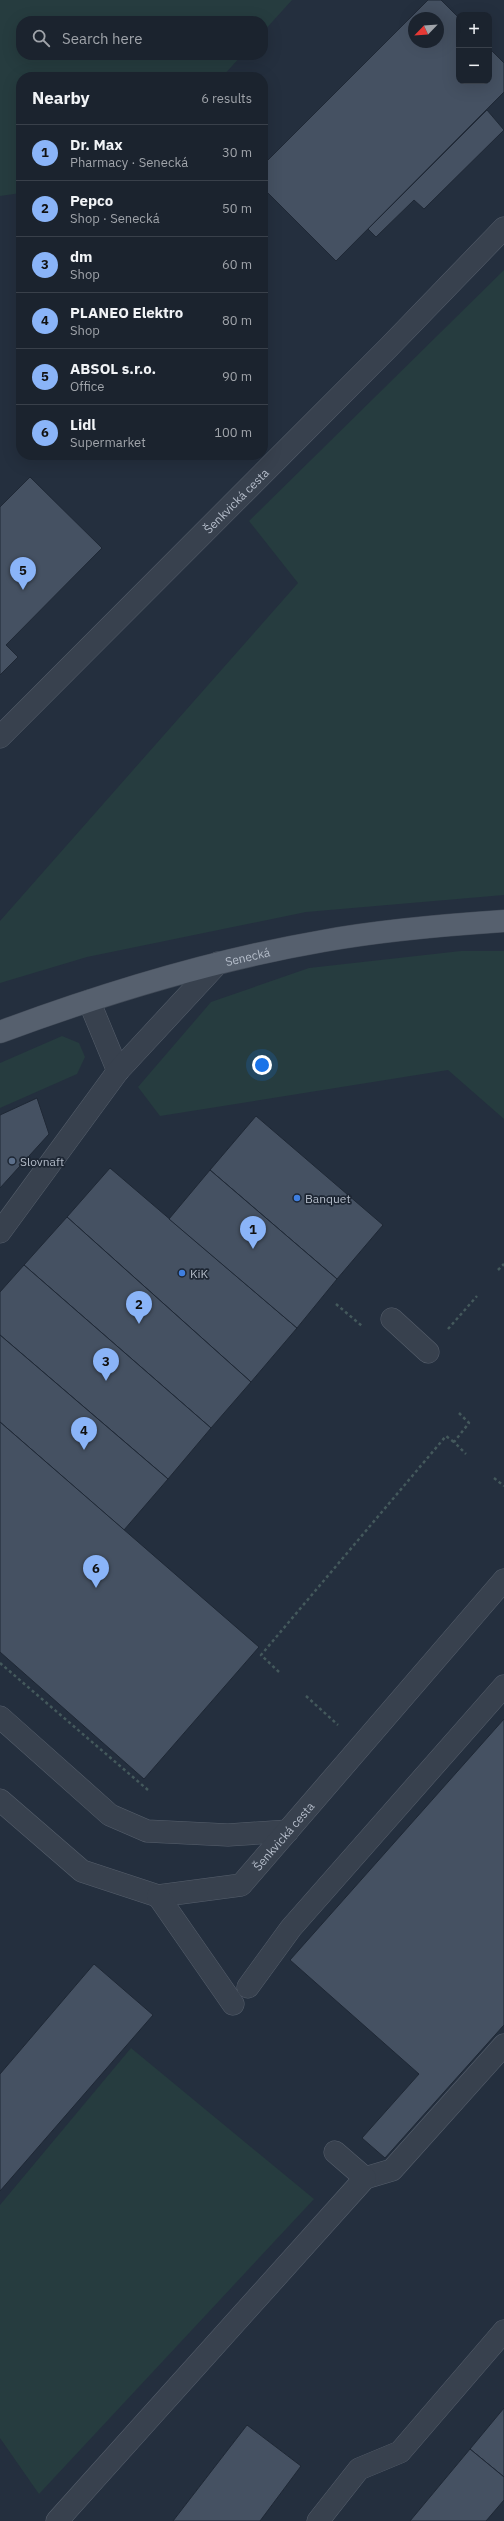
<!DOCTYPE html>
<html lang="en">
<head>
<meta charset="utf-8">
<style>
  :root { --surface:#1b232e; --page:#242b36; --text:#f1f3f6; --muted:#a0a4aa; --line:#39404a; --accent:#8ab4f8 }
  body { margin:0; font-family:"IBM Plex Sans",sans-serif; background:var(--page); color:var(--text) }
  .controls { position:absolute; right:12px; top:12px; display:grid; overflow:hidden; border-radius:8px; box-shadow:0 4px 16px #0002 }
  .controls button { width:36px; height:36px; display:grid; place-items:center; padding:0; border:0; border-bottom:1px solid var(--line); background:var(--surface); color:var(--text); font:20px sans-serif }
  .compass { position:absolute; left:408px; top:12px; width:36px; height:36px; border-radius:50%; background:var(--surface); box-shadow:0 4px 16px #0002; rotate:245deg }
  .you { position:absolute; left:262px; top:1065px; width:14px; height:14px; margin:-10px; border:3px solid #fff; border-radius:50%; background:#1a73e8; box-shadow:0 0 0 6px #1a73e833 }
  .badge { display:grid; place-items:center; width:26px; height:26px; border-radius:50%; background:var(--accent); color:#111; font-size:13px; font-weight:700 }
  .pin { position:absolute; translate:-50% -33px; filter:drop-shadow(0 1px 2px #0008) }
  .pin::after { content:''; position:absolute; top:21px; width:14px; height:12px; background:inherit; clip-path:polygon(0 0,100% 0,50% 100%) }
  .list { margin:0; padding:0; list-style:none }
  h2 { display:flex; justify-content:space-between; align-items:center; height:52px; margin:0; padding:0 16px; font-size:17px }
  h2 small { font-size:13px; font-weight:400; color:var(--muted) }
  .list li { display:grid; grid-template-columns:26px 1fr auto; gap:12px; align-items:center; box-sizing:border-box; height:56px; padding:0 16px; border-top:1px solid var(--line) }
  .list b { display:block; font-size:15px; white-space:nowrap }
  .list p { margin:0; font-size:13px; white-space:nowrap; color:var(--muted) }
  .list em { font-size:13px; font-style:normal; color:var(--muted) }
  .icon { flex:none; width:22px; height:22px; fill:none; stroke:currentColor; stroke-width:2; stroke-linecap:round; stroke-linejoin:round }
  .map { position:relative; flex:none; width:504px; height:2521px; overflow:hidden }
  .search { position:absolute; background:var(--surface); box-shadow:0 4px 16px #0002; left:16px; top:16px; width:252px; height:44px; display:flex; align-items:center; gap:10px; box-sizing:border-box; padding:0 14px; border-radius:16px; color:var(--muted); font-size:15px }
  .panel { position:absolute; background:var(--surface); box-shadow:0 4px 16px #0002; left:16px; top:72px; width:252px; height:388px; border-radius:16px }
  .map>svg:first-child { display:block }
  .green { fill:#263c3f }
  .building { fill:#455162; stroke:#1f2835; fill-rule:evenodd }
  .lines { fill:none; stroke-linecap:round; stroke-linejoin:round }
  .minor-casing { stroke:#565f6c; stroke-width:23 }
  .major-casing { stroke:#414a57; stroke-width:23 }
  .path { stroke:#44595c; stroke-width:2.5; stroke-dasharray:3 3; stroke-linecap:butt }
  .minor { stroke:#38414e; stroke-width:22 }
  .major { stroke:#56606e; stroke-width:22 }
  .service-dot { fill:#5c6f8a; stroke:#1d2633; stroke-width:1.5 }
  .shop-dot { fill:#3f7fe0; stroke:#1d2633; stroke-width:1.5 }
  .labels { text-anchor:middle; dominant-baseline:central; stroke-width:3.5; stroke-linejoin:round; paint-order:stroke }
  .street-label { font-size:12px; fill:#b4bcc9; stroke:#1d2633 }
  .poi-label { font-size:12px; fill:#b4bcc9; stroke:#1d2633; text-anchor:start }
</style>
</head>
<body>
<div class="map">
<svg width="504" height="2521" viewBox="0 0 504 2521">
  <rect width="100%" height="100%" fill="#242f3e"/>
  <g class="green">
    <polygon points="0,0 292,0 263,32 263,21 21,21 21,55 242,55 222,77 21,77 21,193 0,196"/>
    <polygon points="504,270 504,895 306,912 87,957 0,983 0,921 298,583 249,521"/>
    <polygon points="461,951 504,951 504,1119 448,1070 160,1116 138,1087 211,1002 309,968"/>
    <polygon points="62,1036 79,1043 85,1057 77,1074 0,1108 0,1063"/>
    <polygon points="131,2048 314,2199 39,2494 0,2438 0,2205"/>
  </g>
  <g class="building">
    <path d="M428 0H441L459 18V81H489V48L504 63V92L336 261 263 188V165ZM414 18H438V42H414Z"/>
    <polygon points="487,110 504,130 424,209 414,200 376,237 368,229"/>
    <polygon points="30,477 102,548 6,645 18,657 0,675 0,507"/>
    <polygon points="37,1098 49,1134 0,1188 0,1115"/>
    <polygon points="256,1116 383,1225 337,1279 210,1170"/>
    <polygon points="110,1168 297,1328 251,1382 67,1217"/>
    <polygon points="210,1170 337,1279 297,1328 169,1219"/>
    <polygon points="67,1217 251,1382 211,1428 24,1265"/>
    <polygon points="24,1265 211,1428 168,1479 0,1335 0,1292"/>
    <polygon points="0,1335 168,1479 124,1530 0,1422"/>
    <polygon points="0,1422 259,1647 144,1779 0,1652"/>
    <polygon points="504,1719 504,2025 385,2158 362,2138 419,2074 290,1960"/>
    <polygon points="94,1964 153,2015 0,2191 0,2074"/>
    <polygon points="504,2408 504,2477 470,2449"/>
    <polygon points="247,2425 301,2466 260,2521 173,2521"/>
    <polygon points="470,2449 504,2477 504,2500 486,2521 410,2521"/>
  </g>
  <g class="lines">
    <defs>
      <g id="minor">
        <path id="s1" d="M0 737 389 347 504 228"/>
        <polyline points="89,1001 118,1071"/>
        <polyline points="0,1232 118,1071 218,963"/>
        <polyline points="392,1319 428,1352"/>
        <polyline points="0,1717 110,1815 147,1831 228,1835 288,1831"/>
        <path id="s2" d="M0 1800 82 1871 158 1896 241 1885 504 1580"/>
        <polyline points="158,1896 233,2004"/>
        <polyline points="248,1987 291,1928 504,1686"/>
        <polyline points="365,2178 392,2170 504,2045"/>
        <polyline points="57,2521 365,2178 335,2152"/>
        <polyline points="318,2521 359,2469 400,2452 504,2331"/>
      </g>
      <g id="major">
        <path id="s3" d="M0 1032C105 993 213 960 323 941 383 930 444 925 504 921"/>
      </g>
    </defs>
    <use href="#minor" class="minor-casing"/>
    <use href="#major" class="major-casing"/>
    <g class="path">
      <polyline points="498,1270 504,1264"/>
      <polyline points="336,1304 362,1326"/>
      <polyline points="448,1329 477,1296"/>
      <polyline points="459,1413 469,1423 454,1442 466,1454"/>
      <polyline points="494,1478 504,1486"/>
      <polyline points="0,1663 148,1790"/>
      <polyline points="279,1672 261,1655 446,1436 454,1442"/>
      <polyline points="306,1696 338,1725"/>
    </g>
    <use href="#minor" class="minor"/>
    <use href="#major" class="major"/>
  </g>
  <circle class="service-dot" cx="12" cy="1161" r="4"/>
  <g class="shop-dot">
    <circle cx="297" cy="1198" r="4"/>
    <circle cx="182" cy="1273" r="4"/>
  </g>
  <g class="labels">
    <g class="street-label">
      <text stroke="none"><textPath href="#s1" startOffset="334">Šenkvická cesta</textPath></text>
      <text stroke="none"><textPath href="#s3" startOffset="259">Senecká</textPath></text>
      <text stroke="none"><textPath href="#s2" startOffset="337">Šenkvická cesta</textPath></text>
    </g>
    <g class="poi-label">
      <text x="20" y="1161">Slovnaft</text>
      <text x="305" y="1198">Banquet</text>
      <text x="190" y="1273">KiK</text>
    </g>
  </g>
</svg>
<div class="controls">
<button>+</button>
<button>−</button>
</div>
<svg class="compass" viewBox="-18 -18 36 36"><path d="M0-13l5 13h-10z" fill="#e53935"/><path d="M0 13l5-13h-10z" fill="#a0a4aa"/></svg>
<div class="you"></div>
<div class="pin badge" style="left:253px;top:1249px">1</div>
<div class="pin badge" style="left:139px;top:1324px">2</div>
<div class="pin badge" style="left:106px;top:1381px">3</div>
<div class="pin badge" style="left:84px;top:1450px">4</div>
<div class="pin badge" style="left:23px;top:590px">5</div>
<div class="pin badge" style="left:96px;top:1588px">6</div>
<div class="search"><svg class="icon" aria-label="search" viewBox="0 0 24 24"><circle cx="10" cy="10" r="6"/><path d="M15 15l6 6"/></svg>Search here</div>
<section class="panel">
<h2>Nearby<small>6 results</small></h2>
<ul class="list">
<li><span class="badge">1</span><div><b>Dr. Max</b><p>Pharmacy · Senecká</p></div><em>30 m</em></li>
<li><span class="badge">2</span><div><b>Pepco</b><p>Shop · Senecká</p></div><em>50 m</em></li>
<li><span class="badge">3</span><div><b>dm</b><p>Shop</p></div><em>60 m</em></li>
<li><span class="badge">4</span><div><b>PLANEO Elektro</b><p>Shop</p></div><em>80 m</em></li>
<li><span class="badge">5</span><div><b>ABSOL s.r.o.</b><p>Office</p></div><em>90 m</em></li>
<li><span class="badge">6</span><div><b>Lidl</b><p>Supermarket</p></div><em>100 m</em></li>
</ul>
</section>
</div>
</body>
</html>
